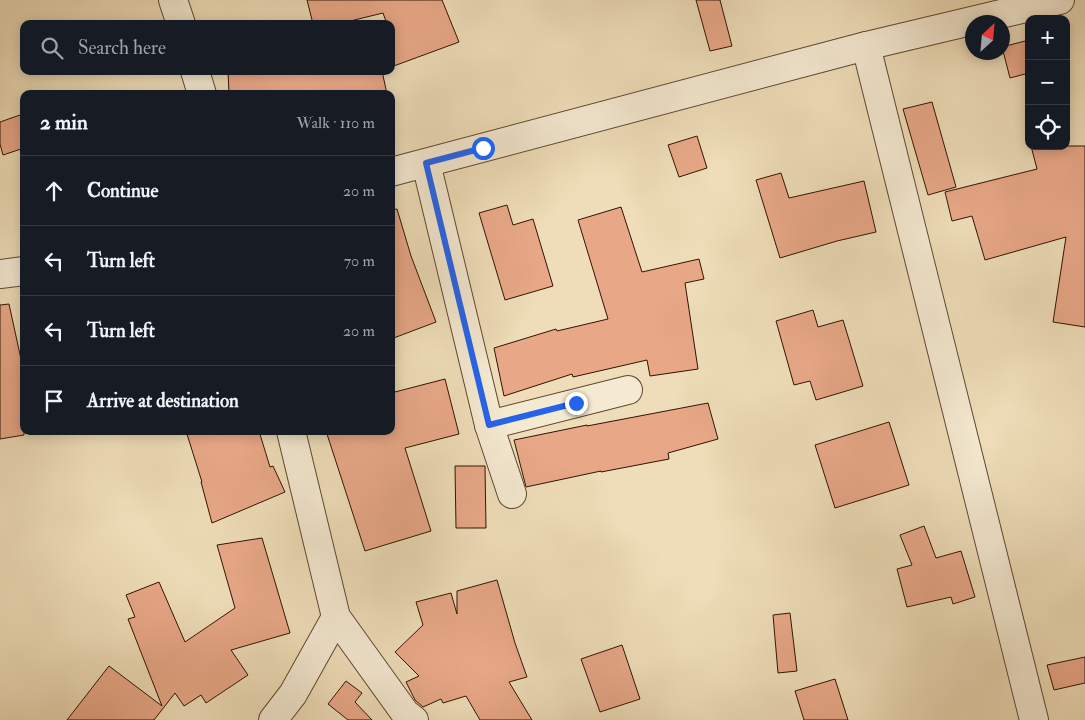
<!DOCTYPE html>
<html lang="en">
<head>
<meta charset="utf-8">
<style>
  :root { --surface:#171b24; --page:#20242c; --text:#f1f3f6; --muted:#9ea1a6; --line:#363941 }
  body { margin:0; font-family:"IM FELL Double Pica",serif; background:var(--page); color:var(--text) }
  .controls { position:absolute; right:15px; top:15px; display:grid; overflow:hidden; border-radius:10px; box-shadow:0 2px 12px #0003 }
  .controls button { width:45px; height:45px; display:grid; place-items:center; padding:0; border:0; border-bottom:1px solid var(--line); background:var(--surface); color:var(--text); font:25px sans-serif }
  .compass { position:absolute; left:965px; top:15px; width:45px; height:45px; border-radius:50%; background:var(--surface); box-shadow:0 2px 12px #0003; rotate:26deg }
  .stop { position:absolute; width:15px; height:15px; margin:-11px; border:4px solid #2563eb; border-radius:50%; background:#fff }
  .stop.end { background:#2563eb; border-color:#fff; box-shadow:0 1px 5px #0008 }
  .list { margin:0; padding:0; list-style:none }
  h2 { display:flex; justify-content:space-between; align-items:center; height:65px; margin:0; padding:0 20px; font-size:21px }
  h2 small { font-size:16px; font-weight:400; color:var(--muted) }
  .list li { display:grid; grid-template-columns:32px 1fr auto; gap:15px; align-items:center; box-sizing:border-box; height:70px; padding:0 20px; border-top:1px solid var(--line) }
  .list b { display:block; font-size:19px; white-space:nowrap }
  .list em { font-size:16px; font-style:normal; color:var(--muted) }
  .icon { flex:none; width:28px; height:28px; fill:none; stroke:currentColor; stroke-width:2; stroke-linecap:round; stroke-linejoin:round }
  .map { position:relative; flex:none; width:1085px; height:720px; overflow:hidden }
  .search { position:absolute; background:var(--surface); box-shadow:0 2px 12px #0003; left:20px; top:20px; width:375px; height:55px; display:flex; align-items:center; gap:12px; box-sizing:border-box; padding:0 18px; border-radius:10px; color:var(--muted); font-size:19px }
  .panel { position:absolute; background:var(--surface); box-shadow:0 2px 12px #0003; left:20px; top:90px; width:375px; height:345px; border-radius:10px }
  .map>svg:first-child { display:block }
  .building { fill:#e8a888; stroke:#311303 }
  .lines { fill:none; stroke-linecap:round; stroke-linejoin:round }
  .minor-casing { stroke:#604630; stroke-width:30 }
  .minor { stroke:#f4e9d1; stroke-width:28 }
  .route { stroke:#2563eb; stroke-width:6 }
</style>
</head>
<body>
<div class="map">
<svg width="1085" height="720" viewBox="0 0 1085 720">
  <rect width="100%" height="100%" fill="#eeddb8"/>
  <filter id="stains"><feTurbulence type="fractalNoise" baseFrequency=".004" numOctaves="4"/><feColorMatrix values="0 0 0 0 .2 0 0 0 0 .09 0 0 0 0 .02 0 0 0 .5 -.17"/></filter>
  <radialGradient id="worn" r=".72"><stop offset=".6" stop-color="#630" stop-opacity="0"/><stop offset="1" stop-color="#630" stop-opacity=".3"/></radialGradient>
  <g class="building">
    <polygon points="307,0 442,0 459,42 391,67 391,24 387,24 383,13 338,24 313,24"/>
    <polygon points="696,0 720,0 732,46 710,51"/>
    <polygon points="1029,40 1029,73 1010,78 1002,47"/>
    <polygon points="228,71 382,71 387,94 229,94"/>
    <polygon points="932,102 956,187 928,195 903,109"/>
    <polygon points="20,115 24,126 24,148 3,155 0,144 0,122"/>
    <polygon points="697,136 707,168 679,177 668,145"/>
    <polygon points="1031,146 1085,146 1085,327 1053,322 1066,237 985,260 972,216 952,221 945,192 1037,169"/>
    <polygon points="781,173 789,198 864,181 876,232 837,241 780,258 756,180"/>
    <polygon points="507,205 513,225 533,219 553,286 505,300 479,213"/>
    <polygon points="621,207 642,272 699,259 704,279 685,283 698,369 650,376 647,360 573,377 572,374 504,396 494,348 556,329 557,331 608,319 578,220"/>
    <polygon points="397,209 411,256 436,322 391,339 391,210"/>
    <polygon points="9,304 24,373 24,435 0,439 0,305"/>
    <polygon points="813,310 818,327 843,320 863,386 816,400 810,381 794,385 776,321"/>
    <polygon points="445,379 459,434 405,448 431,531 365,551 326,431 391,431 391,393"/>
    <polygon points="708,403 718,439 668,453 669,459 601,472 601,471 526,487 514,440 587,425 587,426"/>
    <polygon points="889,422 909,485 835,508 815,445"/>
    <polygon points="186,431 259,431 270,467 273,466 285,492 212,523 201,482 202,482"/>
    <polygon points="455,466 485,466 486,528 456,528"/>
    <polygon points="924,526 936,558 961,551 975,597 953,604 951,597 907,607 897,569 912,565 900,535"/>
    <polygon points="262,538 290,633 231,650 248,675 206,703 201,695 184,706 175,693 154,720 67,720 109,666 162,706 128,619 135,617 126,595 159,582 185,642 235,608 217,545"/>
    <polygon points="497,580 515,643 527,677 509,682 532,720 480,720 466,696 443,703 441,699 423,707 415,700 406,682 419,676 395,652 423,625 416,602 451,593 457,614 457,591"/>
    <polygon points="790,613 797,671 778,673 773,615"/>
    <polygon points="622,645 640,699 600,712 581,659"/>
    <polygon points="1085,657 1085,683 1054,690 1047,665"/>
    <polygon points="835,679 848,720 804,720 795,691"/>
    <polygon points="346,681 362,693 355,702 372,720 348,720 328,704"/>
  </g>
  <g class="lines">
    <defs>
      <g id="minor">
        <polyline points="173,0 181,24"/>
        <polyline points="866,46 1034,720"/>
        <polyline points="195,71 202,94"/>
        <polyline points="426,163 489,425 512,494"/>
        <polyline points="391,172 866,46 1060,0"/>
        <polyline points="0,274 24,271"/>
        <polyline points="489,425 628,390"/>
        <polyline points="291,431 336,617 405,713 414,720"/>
        <polyline points="273,720 293,694 336,617"/>
      </g>
    </defs>
    <use href="#minor" class="minor-casing"/>
    <use href="#minor" class="minor"/>
  </g>
  <g class="lines">
    <polyline class="route" points="483,148 426,163 489,425 576,403"/>
  </g>
  <rect width="100%" height="100%" filter="url(#stains)"/>
  <rect width="100%" height="100%" fill="url(#worn)"/>
</svg>
<div class="controls">
<button>+</button>
<button>−</button>
<button><svg class="icon" aria-label="locate" viewBox="0 0 24 24"><circle cx="12" cy="12" r="6"/><path d="M12 2v4M12 18v4M2 12h4M18 12h4"/></svg></button>
</div>
<svg class="compass" viewBox="-18 -18 36 36"><path d="M0-13l5 13h-10z" fill="#e53935"/><path d="M0 13l5-13h-10z" fill="#9ea1a6"/></svg>
<div class="stop" style="left:483px;top:148px"></div>
<div class="stop end" style="left:576px;top:403px"></div>
<div class="search"><svg class="icon" aria-label="search" viewBox="0 0 24 24"><circle cx="10" cy="10" r="6"/><path d="M15 15l6 6"/></svg>Search here</div>
<section class="panel">
<h2>2 min<small>Walk · 110 m</small></h2>
<ul class="list">
<li><svg class="icon" aria-label="ahead" viewBox="0 0 24 24"><path d="M12 20V5M6 11l6-6 6 6"/></svg><div><b>Continue</b></div><em>20 m</em></li>
<li><svg class="icon" aria-label="left" viewBox="0 0 24 24"><path d="M17 20v-9H6M10 6l-5 5 5 5"/></svg><div><b>Turn left</b></div><em>70 m</em></li>
<li><svg class="icon" aria-label="left" viewBox="0 0 24 24"><path d="M17 20v-9H6M10 6l-5 5 5 5"/></svg><div><b>Turn left</b></div><em>20 m</em></li>
<li><svg class="icon" aria-label="arrive" viewBox="0 0 24 24"><path d="M6 21V4h12l-3 4 3 4H6"/></svg><div><b>Arrive at destination</b></div></li>
</ul>
</section>
</div>
</body>
</html>
